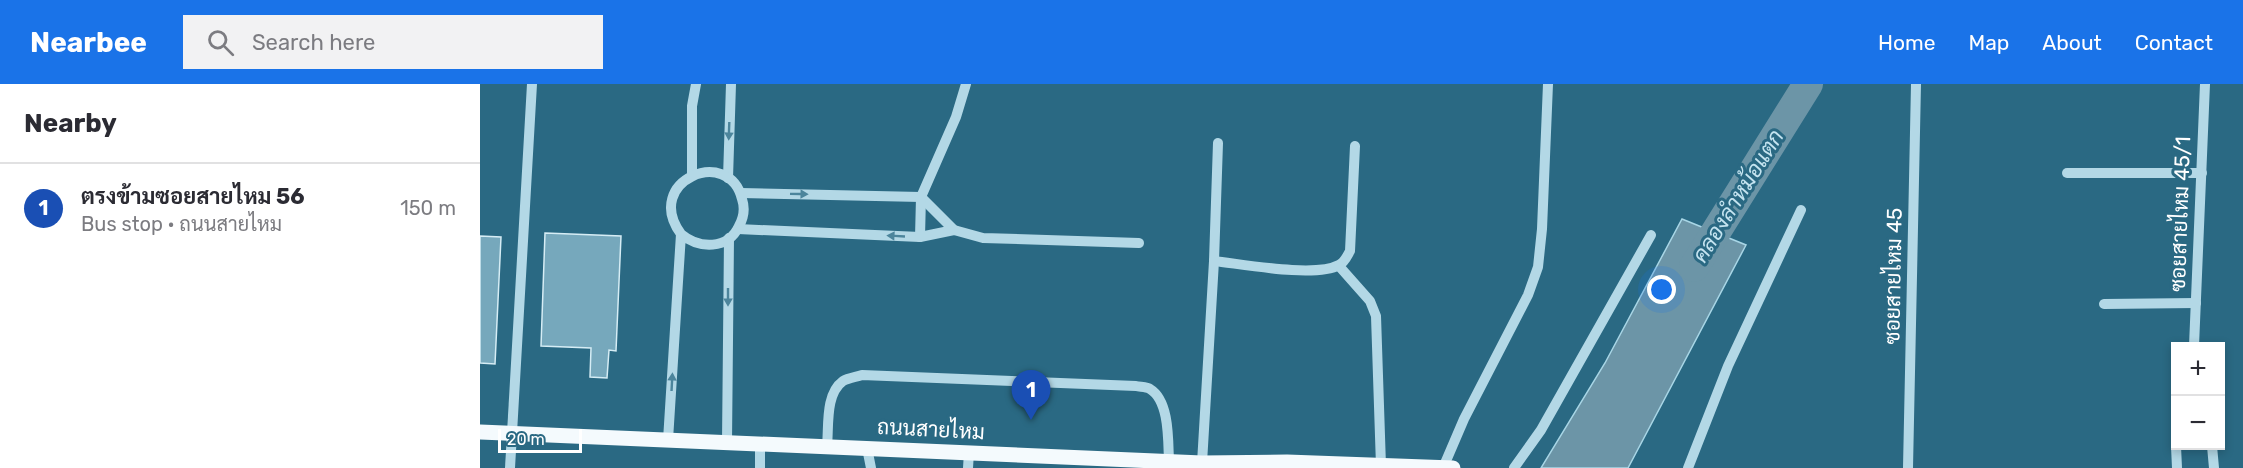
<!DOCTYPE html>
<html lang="en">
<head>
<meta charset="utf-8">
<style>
  :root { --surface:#fff; --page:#f2f2f3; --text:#2b2b33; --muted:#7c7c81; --line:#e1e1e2; --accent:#1a73e8 }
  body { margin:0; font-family:Rubik,Sarabun,sans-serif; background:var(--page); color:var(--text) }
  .controls { position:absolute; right:18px; bottom:18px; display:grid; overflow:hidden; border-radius:0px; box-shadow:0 3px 9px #0003 }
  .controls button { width:54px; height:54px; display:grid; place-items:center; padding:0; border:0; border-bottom:2px solid var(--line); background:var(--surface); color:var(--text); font:30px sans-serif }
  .scale { position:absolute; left:18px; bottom:15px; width:84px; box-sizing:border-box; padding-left:6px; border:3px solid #fff; border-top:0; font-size:16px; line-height:21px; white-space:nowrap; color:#fff; -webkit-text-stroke:4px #2a6983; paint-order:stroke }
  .you { position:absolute; left:1182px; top:206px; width:21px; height:21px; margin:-15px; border:4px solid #fff; border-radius:50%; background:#1a73e8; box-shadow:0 0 0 9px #1a73e833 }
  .badge { display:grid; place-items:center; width:39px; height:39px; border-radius:50%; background:var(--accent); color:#fff; font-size:20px; font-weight:700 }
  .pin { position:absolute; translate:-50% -50px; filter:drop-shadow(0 2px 3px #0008) }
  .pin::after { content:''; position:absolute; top:32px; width:21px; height:18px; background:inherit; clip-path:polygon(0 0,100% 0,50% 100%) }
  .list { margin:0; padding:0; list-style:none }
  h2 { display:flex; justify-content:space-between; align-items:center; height:78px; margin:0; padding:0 24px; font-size:26px }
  h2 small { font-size:20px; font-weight:400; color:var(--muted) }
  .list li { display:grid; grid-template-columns:39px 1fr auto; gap:18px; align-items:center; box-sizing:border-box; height:90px; padding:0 24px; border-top:2px solid var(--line) }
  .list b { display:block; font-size:22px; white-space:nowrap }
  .list p { margin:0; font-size:20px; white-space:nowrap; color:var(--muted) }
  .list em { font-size:20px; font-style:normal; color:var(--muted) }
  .icon { flex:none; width:33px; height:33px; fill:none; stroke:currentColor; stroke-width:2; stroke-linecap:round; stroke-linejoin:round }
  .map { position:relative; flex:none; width:1763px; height:384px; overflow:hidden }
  header { display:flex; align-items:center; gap:36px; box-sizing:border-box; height:84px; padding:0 30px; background:var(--accent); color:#fff }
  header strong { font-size:28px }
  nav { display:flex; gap:33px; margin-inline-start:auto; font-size:21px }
  .search { width:420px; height:54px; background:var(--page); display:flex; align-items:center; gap:15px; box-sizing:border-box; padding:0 21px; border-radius:0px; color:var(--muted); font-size:22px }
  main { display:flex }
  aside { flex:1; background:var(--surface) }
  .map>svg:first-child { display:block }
  .water { fill:#6c95a7; stroke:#a8d6e6; stroke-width:1.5 }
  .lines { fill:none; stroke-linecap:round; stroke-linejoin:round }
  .canal { stroke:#6c95a7; stroke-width:30 }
  .building { fill:#76a8bc; stroke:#d6edf5; stroke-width:1.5 }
  .minor { stroke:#b3d8e6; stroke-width:10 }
  .major { stroke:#f4fafd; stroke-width:15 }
  .oneway { fill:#4c859c }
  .labels { text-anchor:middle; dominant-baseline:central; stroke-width:6; stroke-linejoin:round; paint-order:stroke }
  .street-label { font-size:21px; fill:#fff; stroke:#2a6983 }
  .water-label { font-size:22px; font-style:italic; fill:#c5e4f0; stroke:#2a6983 }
</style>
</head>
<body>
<header>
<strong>Nearbee</strong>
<div class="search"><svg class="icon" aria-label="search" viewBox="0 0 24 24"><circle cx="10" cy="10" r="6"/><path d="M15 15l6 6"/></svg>Search here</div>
<nav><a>Home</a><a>Map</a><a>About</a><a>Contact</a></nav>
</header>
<main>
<aside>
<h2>Nearby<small></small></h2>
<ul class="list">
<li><span class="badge" style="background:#1a4fb4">1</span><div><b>ตรงข้ามซอยสายไหม 56</b><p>Bus stop · ถนนสายไหม</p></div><em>150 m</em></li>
</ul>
</aside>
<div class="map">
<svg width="1763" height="384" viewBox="0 0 1763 384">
  <rect width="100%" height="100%" fill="#2a6983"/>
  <polygon class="water" points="1202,135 1266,161 1148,384 1061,384 1125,279"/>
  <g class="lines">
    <polyline class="canal" points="1214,183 1328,0"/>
  </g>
  <g class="building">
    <polygon points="65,149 141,152 136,267 129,266 127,294 110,293 111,264 61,262"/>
    <polygon points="0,152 21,153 15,280 0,279"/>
  </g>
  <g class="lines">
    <g class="minor">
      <polyline points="1587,89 1722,89"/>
      <polyline points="212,91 212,22 216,0"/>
      <polyline points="248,94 251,0"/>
      <polyline points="261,109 441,113 474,146 503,154 659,159"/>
      <polyline points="258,145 440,153 474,146"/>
      <polyline points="440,153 441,113 476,33 486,0"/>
      <path d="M734 177C762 180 835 194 859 181 865 178 867 172 870 167L875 62"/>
      <polyline points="859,182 890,217 896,232 901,382"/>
      <polyline points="1624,220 1716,219"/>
      <polyline points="1714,262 1725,0"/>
      <polyline points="1696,308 1696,349"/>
      <path d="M188 356 201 150C162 97 249 61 262 115 265 124 264 133 259 142 248 166 219 165 201 150"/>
      <polyline points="247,358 249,154"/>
      <polyline points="280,359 280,384"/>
      <path d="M347 362C349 342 345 310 363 297 368 294 376 293 382 291L656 302C660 303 667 303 670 305 690 317 688 358 689 378"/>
      <polyline points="1696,362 1697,384"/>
      <polyline points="1732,362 1734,384"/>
      <polyline points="387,364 391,384"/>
      <polyline points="722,379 734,177 738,59"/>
      <polyline points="30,384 52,0"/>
      <polyline points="488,384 489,368"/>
      <polyline points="963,384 984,335 1048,211 1058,183 1062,145 1068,0"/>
      <polyline points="1034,384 1061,346 1171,151"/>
      <polyline points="1208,384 1248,282 1321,126"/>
      <polyline points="1428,384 1436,0"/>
    </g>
    <polyline class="major" points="0,348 722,379 807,378 973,384"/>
  </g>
  <defs><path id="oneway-solid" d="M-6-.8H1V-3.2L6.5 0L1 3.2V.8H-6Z" transform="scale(1.5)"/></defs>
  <g class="oneway">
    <use href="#oneway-solid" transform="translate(249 47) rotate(92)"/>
    <use href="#oneway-solid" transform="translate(319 110) rotate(1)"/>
    <use href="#oneway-solid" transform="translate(416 152) rotate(-177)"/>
    <use href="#oneway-solid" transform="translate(248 213) rotate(90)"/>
    <use href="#oneway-solid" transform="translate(192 298) rotate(-87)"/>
  </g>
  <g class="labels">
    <g class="street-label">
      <text transform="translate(1700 130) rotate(-88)">ซอยสายไหม 45/1</text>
      <text transform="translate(1413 192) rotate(-89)">ซอยสายไหม 45</text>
      <text transform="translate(451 345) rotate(3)">ถนนสายไหม</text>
    </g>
    <g class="water-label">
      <text transform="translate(1258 112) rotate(-58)">คลองลำหม้อแตก</text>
    </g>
  </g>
</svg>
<div class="controls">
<button>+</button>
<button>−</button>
</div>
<div class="scale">20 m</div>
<div class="you"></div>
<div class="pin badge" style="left:551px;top:336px;background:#1a4fb4">1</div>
</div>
</main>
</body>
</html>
